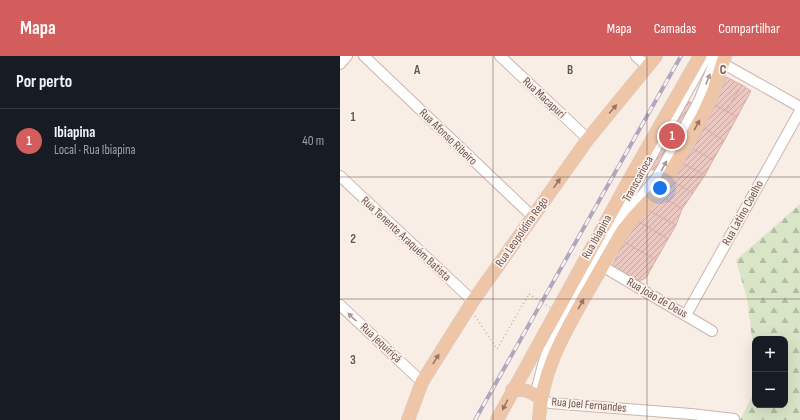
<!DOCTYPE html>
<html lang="pt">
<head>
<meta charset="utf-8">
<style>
  :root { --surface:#171b24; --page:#20242c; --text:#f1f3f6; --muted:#9ea1a6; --line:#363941; --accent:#d35c5c }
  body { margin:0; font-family:"Sofia Sans Condensed",sans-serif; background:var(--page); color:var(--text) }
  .controls { position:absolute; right:12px; bottom:12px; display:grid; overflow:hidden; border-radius:8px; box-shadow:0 4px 16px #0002 }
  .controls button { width:36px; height:36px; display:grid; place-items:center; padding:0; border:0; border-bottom:1px solid var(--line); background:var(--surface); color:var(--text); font:20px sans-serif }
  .you { position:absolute; left:320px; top:132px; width:14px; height:14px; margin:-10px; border:3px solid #fff; border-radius:50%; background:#1a73e8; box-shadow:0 0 0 6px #1a73e833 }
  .badge { display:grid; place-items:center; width:26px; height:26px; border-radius:50%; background:var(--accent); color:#fff; font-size:13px; font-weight:700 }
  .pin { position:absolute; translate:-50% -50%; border:2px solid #fff; box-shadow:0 1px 4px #0006 }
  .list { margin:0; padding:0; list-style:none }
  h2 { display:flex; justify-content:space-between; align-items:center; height:52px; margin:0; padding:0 16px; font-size:17px }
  h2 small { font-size:13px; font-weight:400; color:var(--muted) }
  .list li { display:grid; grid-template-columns:26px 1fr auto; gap:12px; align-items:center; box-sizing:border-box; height:64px; padding:0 16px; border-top:1px solid var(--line) }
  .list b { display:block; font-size:15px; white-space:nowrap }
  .list p { margin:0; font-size:13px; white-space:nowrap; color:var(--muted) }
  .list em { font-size:13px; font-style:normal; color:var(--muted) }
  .map { position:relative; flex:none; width:460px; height:364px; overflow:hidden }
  header { display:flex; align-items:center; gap:24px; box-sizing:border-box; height:56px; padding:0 20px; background:var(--accent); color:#fff }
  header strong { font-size:19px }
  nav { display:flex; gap:22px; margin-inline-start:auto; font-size:14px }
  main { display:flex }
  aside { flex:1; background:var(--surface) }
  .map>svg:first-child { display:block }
  .forest { fill:url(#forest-firs) }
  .building { fill:url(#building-hatch); stroke:#dbada4 }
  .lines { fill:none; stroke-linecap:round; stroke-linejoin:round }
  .minor-casing { stroke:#c9b5ae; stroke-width:12 }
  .major-casing { stroke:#d4cbca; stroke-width:14 }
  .path { stroke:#cfaca5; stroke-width:1.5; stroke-dasharray:1 3; stroke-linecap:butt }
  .minor { stroke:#fff; stroke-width:10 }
  .major { stroke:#efc5a7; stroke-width:13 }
  .rail-casing { stroke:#afa6c1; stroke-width:4 }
  .rail { stroke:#fcf2ec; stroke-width:2.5; stroke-dasharray:8; stroke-linecap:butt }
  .path-bridge { stroke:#cfaca5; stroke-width:1.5; stroke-dasharray:1 3; stroke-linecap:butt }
  .oneway { fill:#a99895 }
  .oneway2 { fill:#957569 }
  .grid { fill:none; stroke:#6f534f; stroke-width:1; stroke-opacity:0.55 }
  .labels { text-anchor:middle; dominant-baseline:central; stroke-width:3.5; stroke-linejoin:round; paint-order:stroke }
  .street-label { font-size:12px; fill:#6f534f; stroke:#fcf2ec }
  .grid-label { font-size:13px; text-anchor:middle; font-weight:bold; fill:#6f534f; stroke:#fcf2ec; stroke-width:3.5; stroke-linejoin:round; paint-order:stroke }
</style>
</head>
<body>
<header>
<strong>Mapa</strong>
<nav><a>Mapa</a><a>Camadas</a><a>Compartilhar</a></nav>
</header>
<main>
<aside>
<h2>Por perto<small></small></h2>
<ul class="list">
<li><span class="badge">1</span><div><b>Ibiapina</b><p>Local · Rua Ibiapina</p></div><em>40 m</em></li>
</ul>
</aside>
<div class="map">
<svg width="460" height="364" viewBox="0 0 460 364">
  <defs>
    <pattern id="forest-firs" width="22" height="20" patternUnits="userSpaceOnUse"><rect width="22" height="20" fill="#d9e5c7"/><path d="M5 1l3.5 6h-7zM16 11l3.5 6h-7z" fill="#b4bca4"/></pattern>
    <pattern id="building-hatch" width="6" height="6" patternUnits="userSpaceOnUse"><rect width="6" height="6" fill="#ebc9c2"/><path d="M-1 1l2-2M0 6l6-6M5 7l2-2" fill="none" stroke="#c3a6a0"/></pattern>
  </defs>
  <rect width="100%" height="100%" fill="#f9eee6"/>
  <polygon class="forest" points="460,148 460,364 400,364 415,334 415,349 445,349 445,283 415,283 415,285 412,282 407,243 396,204"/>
  <g class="building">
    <polygon points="386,21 402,29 386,55 375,49"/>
    <polygon points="402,29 411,35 397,61 386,55"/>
    <polygon points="346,44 354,48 317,116 309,112"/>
    <polygon points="375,49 397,61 384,85 364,72"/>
    <polygon points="364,72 384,85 373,104 353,93"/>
    <polygon points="353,93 373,104 365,119 343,108"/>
    <polygon points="343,108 365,119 353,137 333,126"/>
    <polygon points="333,126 353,137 342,153 323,141"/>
    <polygon points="323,141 342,153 336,169 307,154"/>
    <polygon points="307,154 336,169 328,183 299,166"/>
    <polygon points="299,166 328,183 316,204 284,186"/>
    <polygon points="284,186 316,204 306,222 299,225 272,210"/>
  </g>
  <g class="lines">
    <defs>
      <g id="minor">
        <polyline points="24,0 193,161"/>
        <polyline points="160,0 248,83"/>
        <polyline points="296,0 308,11"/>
        <polyline points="382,7 460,51"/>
        <polyline points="0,8 7,0"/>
        <polyline points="0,120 133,245"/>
        <polyline points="282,164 318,120 359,45 377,0"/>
        <polyline points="262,210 372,275"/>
        <polyline points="0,249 82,326"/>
        <polyline points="346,259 460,55"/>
        <polyline points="220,263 265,184 367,0"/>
        <polyline points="197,332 204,305 220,263"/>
        <polyline points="201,343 210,347 351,358 394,363"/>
      </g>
      <g id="major">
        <path d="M172 334C185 333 191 335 201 343"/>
        <polyline points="68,364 82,326 133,245 248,83 316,0"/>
        <polyline points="157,364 293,117 360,0"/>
        <path d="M199 364C201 318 222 281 244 242 257 220 269 198 282 176L293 162 323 130 362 61 373 37 385 0"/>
      </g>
    </defs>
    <use href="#minor" class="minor-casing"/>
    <use href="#major" class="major-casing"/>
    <polyline class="path" points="135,260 157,293 189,238"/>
    <use href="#minor" class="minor"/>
    <use href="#major" class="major"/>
    <defs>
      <polyline id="rail" points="135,364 341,0"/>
    </defs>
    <use href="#rail" class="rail-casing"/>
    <use href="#rail" class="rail"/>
    <polyline class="path-bridge" points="189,238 211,252"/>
  </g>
  <defs><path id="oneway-solid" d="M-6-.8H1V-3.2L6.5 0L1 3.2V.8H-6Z"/></defs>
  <g class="oneway">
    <use href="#oneway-solid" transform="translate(368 23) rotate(-69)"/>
    <use href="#oneway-solid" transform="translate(324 110) rotate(-61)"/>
    <use href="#oneway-solid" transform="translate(12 261) rotate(-137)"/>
  </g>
  <g class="oneway2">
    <use href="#oneway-solid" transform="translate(273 53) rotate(-50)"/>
    <use href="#oneway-solid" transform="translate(357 69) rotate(-61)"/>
    <use href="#oneway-solid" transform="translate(217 127) rotate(-55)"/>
    <use href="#oneway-solid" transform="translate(241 248) rotate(-60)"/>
    <use href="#oneway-solid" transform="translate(96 303) rotate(-58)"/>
    <use href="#oneway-solid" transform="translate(165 349) rotate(117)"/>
  </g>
  <path class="grid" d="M153 0V364M307 0V364M0 121H460M0 243H460"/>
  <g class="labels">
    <g class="street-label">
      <text transform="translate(204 42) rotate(43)">Rua Macapuri</text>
      <text transform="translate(108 81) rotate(44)">Rua Afonso Ribeiro</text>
      <text transform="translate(298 123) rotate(-61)">Transcarioca</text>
      <text transform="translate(403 157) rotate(-61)">Rua Latino Coelho</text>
      <text transform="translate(182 176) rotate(-55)">Rua Leopoldina Rego</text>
      <text transform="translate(257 181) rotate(-61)">Rua Ibiapina</text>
      <text transform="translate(66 183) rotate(43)">Rua Tenente Araquém Batista</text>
      <text transform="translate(317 242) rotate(30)">Rua João de Deus</text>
      <text transform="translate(41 287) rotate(43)">Rua Jequiriçá</text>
      <text transform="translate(249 349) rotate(5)">Rua Joel Fernandes</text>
    </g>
  </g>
  <g class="grid-label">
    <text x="77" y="18">A</text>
    <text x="230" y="18">B</text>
    <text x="383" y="18">C</text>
    <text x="13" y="65">1</text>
    <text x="13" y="187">2</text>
    <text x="13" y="308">3</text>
  </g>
</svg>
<div class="controls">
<button>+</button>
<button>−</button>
</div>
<div class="you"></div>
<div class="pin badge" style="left:332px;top:80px">1</div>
</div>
</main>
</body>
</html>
